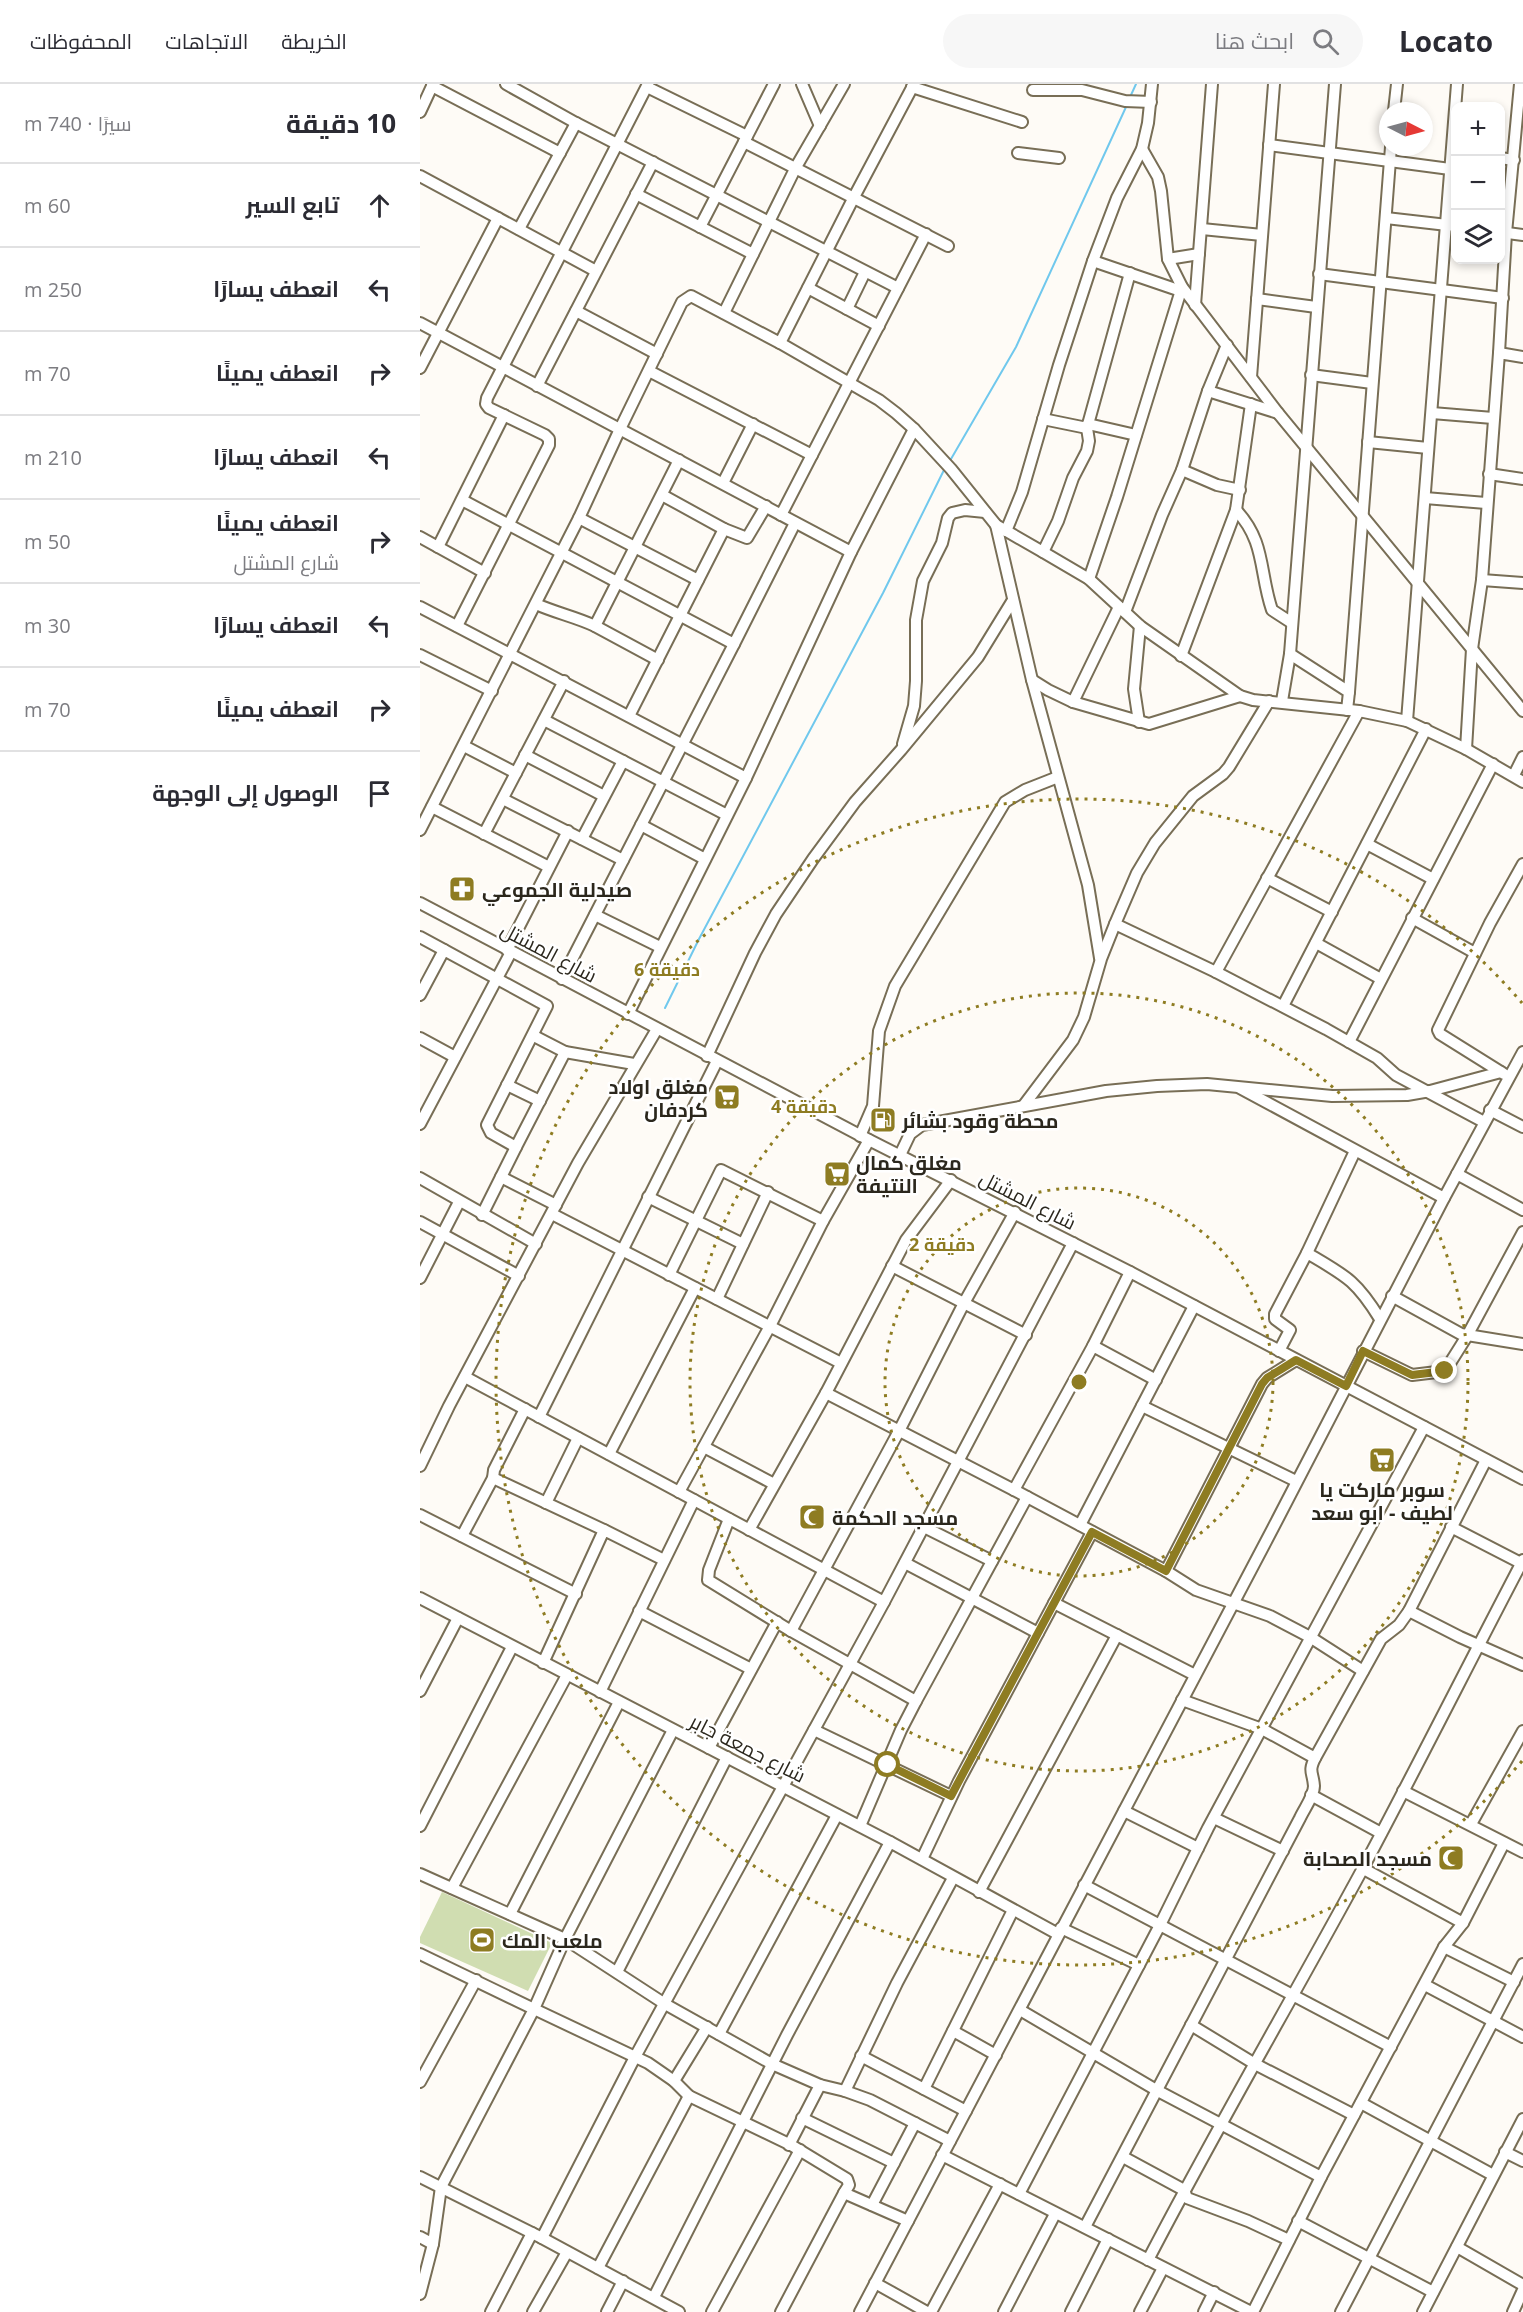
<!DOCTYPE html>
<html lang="ar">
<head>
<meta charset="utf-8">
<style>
  :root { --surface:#fff; --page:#f7f7f7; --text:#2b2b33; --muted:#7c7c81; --line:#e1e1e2 }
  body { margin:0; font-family:"Open Sans",Cairo,sans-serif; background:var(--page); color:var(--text); direction:rtl }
  .controls { position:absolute; right:18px; top:18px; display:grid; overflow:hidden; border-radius:12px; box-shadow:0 3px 9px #0003 }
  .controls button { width:54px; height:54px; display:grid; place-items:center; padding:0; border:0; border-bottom:2px solid var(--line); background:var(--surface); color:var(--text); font:30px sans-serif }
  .compass { position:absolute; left:959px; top:18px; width:54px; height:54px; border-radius:50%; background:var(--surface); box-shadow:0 3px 9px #0003; rotate:96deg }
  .stop { position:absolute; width:18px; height:18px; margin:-14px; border:4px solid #8e7c22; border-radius:50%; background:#fff }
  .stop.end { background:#8e7c22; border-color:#fff; box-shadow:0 2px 6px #0008 }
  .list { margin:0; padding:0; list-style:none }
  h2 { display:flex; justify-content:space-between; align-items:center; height:78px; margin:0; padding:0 24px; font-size:26px }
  h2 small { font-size:20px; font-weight:400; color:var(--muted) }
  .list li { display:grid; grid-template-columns:39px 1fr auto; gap:18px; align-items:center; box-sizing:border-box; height:84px; padding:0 24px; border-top:2px solid var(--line) }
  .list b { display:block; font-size:22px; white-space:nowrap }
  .list p { margin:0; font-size:20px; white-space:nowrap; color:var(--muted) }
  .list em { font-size:20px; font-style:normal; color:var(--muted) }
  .icon { flex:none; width:33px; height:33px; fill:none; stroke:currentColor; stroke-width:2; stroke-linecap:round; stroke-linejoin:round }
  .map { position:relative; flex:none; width:1103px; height:2228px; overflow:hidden; direction:ltr }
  header { display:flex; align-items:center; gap:36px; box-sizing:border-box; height:84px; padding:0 30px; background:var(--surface); border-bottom:2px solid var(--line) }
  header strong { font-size:28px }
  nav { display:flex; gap:33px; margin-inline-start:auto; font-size:21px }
  .search { width:420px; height:54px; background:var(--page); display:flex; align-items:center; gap:15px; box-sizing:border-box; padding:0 21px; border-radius:33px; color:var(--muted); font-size:22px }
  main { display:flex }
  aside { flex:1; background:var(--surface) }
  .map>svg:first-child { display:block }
  .green { fill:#d0ddb1 }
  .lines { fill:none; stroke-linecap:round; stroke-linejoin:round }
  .stream { stroke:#70c8ed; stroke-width:2 }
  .minor-casing { stroke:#786e56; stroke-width:14 }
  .minor { stroke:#fff; stroke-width:10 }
  .route { stroke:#8e7c22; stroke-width:8 }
  .ring { fill:none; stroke:#8e7c22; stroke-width:3; stroke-dasharray:3 6 }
  .labels { text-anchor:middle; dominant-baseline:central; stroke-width:5; stroke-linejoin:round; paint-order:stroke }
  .poi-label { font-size:20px; font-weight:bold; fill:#2b271d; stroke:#fff; text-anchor:start }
  .street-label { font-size:20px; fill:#2b271d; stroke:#fff }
  .centre { fill:#8e7c22; stroke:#fff; stroke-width:3 }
  .ring-label { font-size:18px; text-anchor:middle; font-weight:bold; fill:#8e7c22; stroke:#fff; stroke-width:5; stroke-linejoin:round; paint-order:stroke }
</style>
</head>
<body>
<header>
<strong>Locato</strong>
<div class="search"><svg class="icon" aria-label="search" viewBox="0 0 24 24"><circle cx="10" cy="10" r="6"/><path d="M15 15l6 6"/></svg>ابحث هنا</div>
<nav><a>الخريطة</a><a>الاتجاهات</a><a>المحفوظات</a></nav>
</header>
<main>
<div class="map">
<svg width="1103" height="2228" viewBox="0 0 1103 2228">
  <rect width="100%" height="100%" fill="#fefbf6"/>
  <polygon class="green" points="22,1808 132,1859 108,1907 0,1859 0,1853"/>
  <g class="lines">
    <g class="stream">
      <polyline points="711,11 716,0"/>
      <polyline points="531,375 596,263 706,23"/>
      <polyline points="245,924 279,855 463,509 524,386"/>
    </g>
    <defs>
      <g id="minor">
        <polyline points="86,0 156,39 478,204"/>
        <polyline points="382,0 400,42"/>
        <polyline points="12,2 140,69"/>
        <polyline points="227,3 327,52"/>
        <polyline points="492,3 602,38"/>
        <polyline points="613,6 662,6 705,17 731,18"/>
        <polyline points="974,27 977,0"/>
        <polyline points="0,28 13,0"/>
        <polyline points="324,58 528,162"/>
        <polyline points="849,61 1030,85"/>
        <polyline points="722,65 738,93 741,107 748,175 762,203 858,329 1103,627"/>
        <polyline points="598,69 639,74"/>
        <polyline points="1080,74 1094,76"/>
        <polyline points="0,92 176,187"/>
        <polyline points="216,110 333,170"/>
        <polyline points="966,134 1036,142"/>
        <polyline points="280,143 354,0"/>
        <polyline points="99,145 156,39"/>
        <polyline points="782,145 842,151"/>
        <polyline points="1080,148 1103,151"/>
        <polyline points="748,175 779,170"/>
        <polyline points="673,177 761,207"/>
        <polyline points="899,190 1083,214"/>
        <polyline points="388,204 459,242"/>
        <polyline points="837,215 896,223"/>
        <polyline points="775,221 792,0"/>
        <polyline points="427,225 445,188"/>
        <polyline points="156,227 237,270"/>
        <polyline points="304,229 376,83 424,0"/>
        <polyline points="0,239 431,468"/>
        <polyline points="360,259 434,113 494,0"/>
        <polyline points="1079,269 1086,149 1100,0"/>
        <polyline points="0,284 78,134"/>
        <polyline points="229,287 392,371"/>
        <polyline points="891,291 952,299"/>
        <polyline points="831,293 854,0"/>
        <polyline points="117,302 233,78"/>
        <polyline points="788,307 858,329"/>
        <polyline points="1012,329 1073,334"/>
        <polyline points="623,335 667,344 710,189"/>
        <polyline points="668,340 716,351"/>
        <polyline points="948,358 1008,364"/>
        <polyline points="762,386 797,401 820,406"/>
        <polyline points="1069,390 1103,395"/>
        <polyline points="303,399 333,340"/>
        <polyline points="242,411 304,445"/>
        <polyline points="1005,414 1066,419"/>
        <polyline points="42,416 314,560 142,895"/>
        <path d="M816 426C846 458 839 488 852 526L872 539"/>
        <polyline points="361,431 506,150"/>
        <polyline points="159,434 278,496"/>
        <polyline points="576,441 612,596 668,801 680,874"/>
        <polyline points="586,447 602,408 639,281 673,177 697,114 722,65 728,39 732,0"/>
        <polyline points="0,453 65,489"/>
        <polyline points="18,463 84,331"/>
        <polyline points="623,468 669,495 720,542 820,612 833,616 939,627 987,637 1046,665 1103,698"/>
        <polyline points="669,495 697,413 762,203"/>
        <polyline points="1062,496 1103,499"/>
        <path d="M116 520C136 529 156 533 175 542L259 376"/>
        <polyline points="0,523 326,694"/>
        <polyline points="705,528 742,431 762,386 788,307 807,261"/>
        <polyline points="37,542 129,361 129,355 125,351 69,324 66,320 67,314 228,0"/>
        <polyline points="175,542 238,576"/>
        <polyline points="314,560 375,439"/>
        <polyline points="870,570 929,608 927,626"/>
        <polyline points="0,571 72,607"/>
        <polyline points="761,572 816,426 831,320"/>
        <polyline points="612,596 628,606 653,618 729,640 820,612"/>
        <polyline points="929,608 971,63"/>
        <polyline points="862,617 870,570 915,0"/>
        <polyline points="653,618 699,523"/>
        <polyline points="939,627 796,888 906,945 957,974 976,991 1064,1038"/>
        <polyline points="209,632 304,445 327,454 346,422"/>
        <polyline points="124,636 307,731"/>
        <polyline points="987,637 1037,0"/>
        <polyline points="719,638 714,605 720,542"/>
        <polyline points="483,660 494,622 496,597 496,536 503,497 522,459 528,434 532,429 545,426 565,428"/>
        <polyline points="44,662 96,689"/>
        <polyline points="1046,665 1052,565 1062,496 1079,269 1103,273"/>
        <polyline points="105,671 184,712"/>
        <polyline points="1094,691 1103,673"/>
        <polyline points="83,715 203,776"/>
        <polyline points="12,723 129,783"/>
        <polyline points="221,741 285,775"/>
        <polyline points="0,746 159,434 200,345 262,218 271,212 360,259 459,316 476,329 494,345 531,385 576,441 623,468 638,437 653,394 667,367 669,357 667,344"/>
        <polyline points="64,750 144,597"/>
        <polyline points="162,755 203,677"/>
        <polyline points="947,760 1013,795"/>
        <polyline points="847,794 912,828"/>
        <polyline points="0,819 449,1056 710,1188 1103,1395"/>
        <polyline points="175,831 240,863"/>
        <polyline points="992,834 1055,869"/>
        <polyline points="695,840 796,888"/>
        <polyline points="0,853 24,866"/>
        <polyline points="896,859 961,895"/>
        <polyline points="87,866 148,747"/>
        <polyline points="0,911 24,866 127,922 67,1041 71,1049 96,1063 62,1131"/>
        <polyline points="863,922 1006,645"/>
        <polyline points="208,930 326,694 431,468 494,345"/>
        <polyline points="0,954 35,973"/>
        <polyline points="929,958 1073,680"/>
        <polyline points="145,968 214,980"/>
        <polyline points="287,972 335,869 356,830 393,775 435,718 481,666 558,573 593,516"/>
        <polyline points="1084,990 1020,950 1018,946 1070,839 1103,780"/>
        <polyline points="87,1001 120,1017"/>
        <polyline points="820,1004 1024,1114"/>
        <polyline points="604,1021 653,956 664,933 681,875 695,840 717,789 735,759 773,712 803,690 809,683 849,617"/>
        <polyline points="1070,1026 1103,1043"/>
        <polyline points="0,1040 91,868"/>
        <polyline points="440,1052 453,1022 459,947 475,902 585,718 605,706 638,693"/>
        <polyline points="96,1063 145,968 114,952"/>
        <polyline points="480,1071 490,1050 502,1041 686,1007 737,1002 787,1000 912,1012 987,1011 1010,1007 1081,988"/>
        <polyline points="1037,1090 1103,1126"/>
        <polyline points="81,1093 136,1121"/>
        <polyline points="0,1094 116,1160"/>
        <polyline points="228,1113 323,1160"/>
        <polyline points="132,1130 421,1279"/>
        <polyline points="0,1138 99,1192"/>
        <path d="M887 1169C926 1192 936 1196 960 1235"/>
        <polyline points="472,1182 606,1251"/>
        <polyline points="249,1191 301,1086 403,1137"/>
        <polyline points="0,1194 39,1118"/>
        <polyline points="972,1212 1041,1250 1103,1260"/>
        <polyline points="297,1215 348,1108"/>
        <polyline points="673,1262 736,1296"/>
        <polyline points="859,1267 870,1246 855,1235 855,1230 887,1169 935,1067"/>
        <polyline points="943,1267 992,1291 1025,1287 1047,1252 1103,1148"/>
        <polyline points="45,1293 464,1518"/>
        <polyline points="406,1309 594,1406 746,1487 776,1506 850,1532 890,1553 943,1587"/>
        <polyline points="722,1322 876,1397"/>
        <polyline points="119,1333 297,977"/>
        <polyline points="284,1363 354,1400"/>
        <polyline points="189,1370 275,1204"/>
        <polyline points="0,1382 29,1322 158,1079 237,945"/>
        <polyline points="73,1394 184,1446"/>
        <polyline points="594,1406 673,1262 710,1188"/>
        <polyline points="259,1408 350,1242 403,1137 449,1056"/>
        <polyline points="126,1419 158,1354"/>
        <polyline points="0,1431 156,1510"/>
        <polyline points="309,1435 289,1486 288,1496 371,1547 496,1617 481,1646 440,1742"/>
        <polyline points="660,1441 774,1222"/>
        <polyline points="504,1443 572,1477"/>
        <polyline points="1031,1443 1101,1479"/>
        <polyline points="329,1446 406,1309 486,1156 531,1096"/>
        <polyline points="42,1452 73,1394 74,1386 105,1325"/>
        <polyline points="485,1479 618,1549"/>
        <polyline points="746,1487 842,1300 847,1294 876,1276"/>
        <polyline points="0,1514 470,1758 638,1850"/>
        <polyline points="634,1519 775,1591"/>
        <polyline points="219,1527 331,1585"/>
        <polyline points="989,1527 1040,1553 1103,1581"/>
        <polyline points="371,1547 479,1347 544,1219 595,1128"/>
        <polyline points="123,1579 184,1446 244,1476"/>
        <polyline points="0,1607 38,1534"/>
        <polyline points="180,1608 274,1416"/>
        <polyline points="762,1616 842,1645 895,1674"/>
        <polyline points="496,1617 607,1413"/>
        <polyline points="253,1646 145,1855 114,1925 228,1979 254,1997 269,2012 371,2061 427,2095 429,2101 424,2109"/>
        <polyline points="394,1646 531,1712"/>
        <polyline points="289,1664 357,1538"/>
        <polyline points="983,1707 1103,1768"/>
        <polyline points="891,1711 961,1749"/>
        <polyline points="704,1727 778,1764"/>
        <polyline points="794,1734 863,1767"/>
        <polyline points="1051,1740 1103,1647"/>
        <polyline points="0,1742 92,1563"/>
        <polyline points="502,1775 539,1697 672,1448"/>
        <polyline points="942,1784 1043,1839"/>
        <polyline points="0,1790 145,1855 245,1920 352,1980 400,2001 425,2007 450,2016 530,2057"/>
        <polyline points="664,1801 971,1963"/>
        <polyline points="32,1804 147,1591"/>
        <polyline points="559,1808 697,1551"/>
        <polyline points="90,1830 199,1618"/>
        <polyline points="641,1844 719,1881"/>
        <polyline points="1024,1863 1094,1898"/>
        <polyline points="0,1870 114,1925 21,2103 13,2160 0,2210"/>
        <polyline points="197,1888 307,1673"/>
        <polyline points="1005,1901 1103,1953"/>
        <polyline points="600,1926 738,2007 901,2093"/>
        <polyline points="771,1941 835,1980 934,2031"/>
        <polyline points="533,1947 576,1971"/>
        <polyline points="299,1950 417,1731"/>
        <polyline points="441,1972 546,2027"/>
        <polyline points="254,1997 287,1943"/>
        <polyline points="0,1998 56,1896"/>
        <polyline points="504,2005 593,1826"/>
        <polyline points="425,2007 477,1899 533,1794"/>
        <polyline points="941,2019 1073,2091"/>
        <polyline points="382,2034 474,2079"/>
        <polyline points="369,2061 400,2001"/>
        <polyline points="1085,2068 1103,2077"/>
        <polyline points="522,2071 831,2228"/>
        <polyline points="703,2073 764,2106 767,2114 828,2137 869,2156"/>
        <polyline points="0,2093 122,2154 259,2228"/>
        <polyline points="599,2110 740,1841 788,1744 1004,1343"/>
        <polyline points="452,2121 495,2039"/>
        <polyline points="878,2137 1013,2208"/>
        <path d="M665 2143 880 1734C884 1725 894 1712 894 1702 893 1688 888 1688 895 1674L961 1555 979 1541 989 1527 1066 1376"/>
        <polyline points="0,2153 13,2160"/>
        <polyline points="122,2154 215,1973 464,1518 653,1159"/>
        <polyline points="1037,2163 1103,2201"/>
        <path d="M728 2176C796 2045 871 1917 942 1786 997 1683 1049 1579 1103 1476"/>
        <polyline points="178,2184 269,2012"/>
        <polyline points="455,2199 507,2228"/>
        <polyline points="234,2213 367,1951 470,1758"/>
        <polyline points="71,2228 112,2149"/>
        <polyline points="113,2228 147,2168"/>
        <polyline points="187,2228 203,2197"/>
        <polyline points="292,2228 380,2066"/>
        <polyline points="361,2228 424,2109 488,2137"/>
        <polyline points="440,2228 853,1444 1024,1114 1103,968"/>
        <polyline points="511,2228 580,2100"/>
        <polyline points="584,2228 635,2130"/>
        <polyline points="651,2228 688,2155"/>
        <polyline points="720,2228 743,2184"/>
        <polyline points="784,2228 794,2208"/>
        <polyline points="833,2228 901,2093 1024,1863 1043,1839 1084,1759"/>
        <polyline points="921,2228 1103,1880"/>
        <polyline points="1003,2228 1103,2035"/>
        <polyline points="1093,2228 1103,2206"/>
      </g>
    </defs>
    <use href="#minor" class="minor-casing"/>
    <use href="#minor" class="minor"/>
  </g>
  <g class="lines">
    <polyline class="route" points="468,1681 531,1712 672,1448 746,1487 842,1300 847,1294 876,1276 926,1302 943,1267 992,1291 1025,1287"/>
  </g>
  <g class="ring">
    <circle cx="659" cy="1298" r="194"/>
    <circle cx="659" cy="1298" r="389"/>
    <path d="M1102 1677A583 583 0 1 1 1102 919"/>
  </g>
  <defs>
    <symbol id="pharmacy-square" viewBox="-11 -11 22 22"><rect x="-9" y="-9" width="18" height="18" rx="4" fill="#8e7c22" stroke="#fff"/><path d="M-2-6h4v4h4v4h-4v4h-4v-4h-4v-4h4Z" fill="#fff"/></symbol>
    <symbol id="supermarket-square" viewBox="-11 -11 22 22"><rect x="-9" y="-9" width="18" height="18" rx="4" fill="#8e7c22" stroke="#fff"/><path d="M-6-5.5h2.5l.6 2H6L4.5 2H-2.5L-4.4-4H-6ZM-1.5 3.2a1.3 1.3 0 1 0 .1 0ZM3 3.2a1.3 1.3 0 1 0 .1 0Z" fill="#fff"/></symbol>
    <symbol id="fuel-square" viewBox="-11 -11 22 22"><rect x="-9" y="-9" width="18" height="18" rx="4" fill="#8e7c22" stroke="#fff"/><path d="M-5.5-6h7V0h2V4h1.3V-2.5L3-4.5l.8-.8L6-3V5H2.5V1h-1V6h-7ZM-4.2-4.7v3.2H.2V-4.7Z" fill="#fff"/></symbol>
    <symbol id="mosque-square" viewBox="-11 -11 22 22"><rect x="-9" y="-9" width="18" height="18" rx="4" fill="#8e7c22" stroke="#fff"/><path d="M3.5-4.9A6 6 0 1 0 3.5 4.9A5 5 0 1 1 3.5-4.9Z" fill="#fff"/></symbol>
    <symbol id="stadium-square" viewBox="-11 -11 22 22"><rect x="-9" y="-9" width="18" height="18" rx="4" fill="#8e7c22" stroke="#fff"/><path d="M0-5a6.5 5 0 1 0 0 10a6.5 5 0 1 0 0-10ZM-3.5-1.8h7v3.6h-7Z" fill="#fff"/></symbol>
  </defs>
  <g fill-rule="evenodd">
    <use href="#pharmacy-square" x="27" y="790" width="30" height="30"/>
    <use href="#supermarket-square" x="292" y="998" width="30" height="30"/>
    <use href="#fuel-square" x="448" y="1021" width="30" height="30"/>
    <use href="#supermarket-square" x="402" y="1075" width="30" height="30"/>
    <use href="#supermarket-square" x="947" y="1361" width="30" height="30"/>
    <use href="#mosque-square" x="377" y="1418" width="30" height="30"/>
    <use href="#mosque-square" x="1016" y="1759" width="30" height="30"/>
    <use href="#stadium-square" x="47" y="1841" width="30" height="30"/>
  </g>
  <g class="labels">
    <g class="poi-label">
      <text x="62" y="805">صيدلية الجموعي</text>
      <text x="288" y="1002" text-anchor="end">مغلق اولاد<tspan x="288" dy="23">كردفان</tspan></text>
      <text x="482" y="1036">محطة وقود بشائر</text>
      <text x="436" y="1078">مغلق كمال<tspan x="436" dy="23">النتيفة</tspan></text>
      <text x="962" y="1405" text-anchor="middle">سوبر ماركت يا<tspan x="962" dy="23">لطيف - ابو سعد</tspan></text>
      <text x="412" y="1433">مسجد الحكمة</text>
      <text x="1012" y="1774" text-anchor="end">مسجد الصحابة</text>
      <text x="82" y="1856">ملعب المك</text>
    </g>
    <g class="street-label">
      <text transform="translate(129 868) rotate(28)">شارع المشتل</text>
      <text transform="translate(608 1116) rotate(27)">شارع المشتل</text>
      <text transform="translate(328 1664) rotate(27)">شارع جمعة جابر</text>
    </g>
  </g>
  <circle cx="659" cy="1298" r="9" class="centre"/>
  <g class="ring-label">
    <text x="247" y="892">6 دقيقة</text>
    <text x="384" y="1029">4 دقيقة</text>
    <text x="522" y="1167">2 دقيقة</text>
  </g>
</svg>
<div class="controls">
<button>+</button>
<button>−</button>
<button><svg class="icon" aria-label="layers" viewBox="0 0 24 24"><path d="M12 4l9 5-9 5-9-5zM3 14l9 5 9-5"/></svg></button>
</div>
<svg class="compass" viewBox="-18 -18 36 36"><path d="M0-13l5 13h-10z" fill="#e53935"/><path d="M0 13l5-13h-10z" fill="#7c7c81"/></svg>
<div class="stop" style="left:468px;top:1681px"></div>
<div class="stop end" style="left:1025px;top:1287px"></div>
</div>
<aside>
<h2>10 دقيقة<small>سيرًا · 740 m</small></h2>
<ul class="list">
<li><svg class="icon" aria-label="ahead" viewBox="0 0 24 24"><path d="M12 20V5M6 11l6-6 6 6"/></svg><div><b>تابع السير</b></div><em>60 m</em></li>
<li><svg class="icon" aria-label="left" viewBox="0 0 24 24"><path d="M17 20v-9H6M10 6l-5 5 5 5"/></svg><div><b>انعطف يسارًا</b></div><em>250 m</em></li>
<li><svg class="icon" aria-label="right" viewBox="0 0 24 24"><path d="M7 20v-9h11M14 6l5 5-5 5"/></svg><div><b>انعطف يمينًا</b></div><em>70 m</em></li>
<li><svg class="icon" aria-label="left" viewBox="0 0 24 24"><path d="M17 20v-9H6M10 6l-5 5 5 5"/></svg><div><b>انعطف يسارًا</b></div><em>210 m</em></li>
<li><svg class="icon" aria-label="right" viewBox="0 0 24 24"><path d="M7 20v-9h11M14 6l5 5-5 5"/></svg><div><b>انعطف يمينًا</b><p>شارع المشتل</p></div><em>50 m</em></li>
<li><svg class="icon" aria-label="left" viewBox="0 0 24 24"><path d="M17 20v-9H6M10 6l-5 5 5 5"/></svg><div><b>انعطف يسارًا</b></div><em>30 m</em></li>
<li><svg class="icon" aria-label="right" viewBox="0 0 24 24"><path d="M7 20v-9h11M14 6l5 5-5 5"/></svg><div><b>انعطف يمينًا</b></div><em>70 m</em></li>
<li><svg class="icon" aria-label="arrive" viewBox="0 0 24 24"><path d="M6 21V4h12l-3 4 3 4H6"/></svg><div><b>الوصول إلى الوجهة</b></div></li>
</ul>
</aside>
</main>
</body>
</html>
